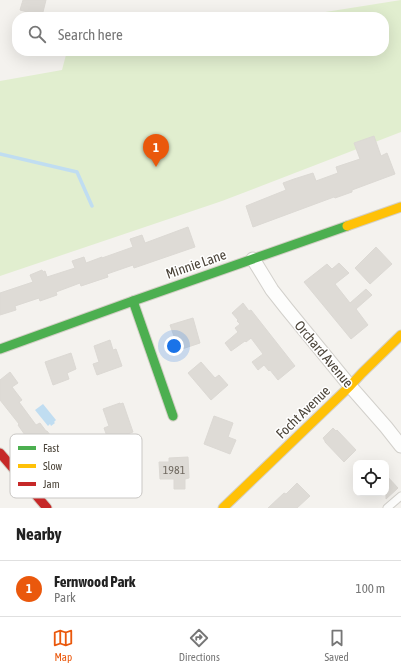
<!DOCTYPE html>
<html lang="en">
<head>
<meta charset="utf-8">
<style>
  :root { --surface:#fff; --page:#f6f6f6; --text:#222; --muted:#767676; --line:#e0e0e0; --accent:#ea580c }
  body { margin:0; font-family:"Asap Condensed",sans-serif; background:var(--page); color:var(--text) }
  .controls { position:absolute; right:12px; bottom:12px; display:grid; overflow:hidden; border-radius:8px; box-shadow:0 4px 16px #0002 }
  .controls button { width:36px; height:36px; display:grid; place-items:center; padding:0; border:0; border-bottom:1px solid var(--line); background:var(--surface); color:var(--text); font:20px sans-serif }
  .you { position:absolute; left:174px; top:346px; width:14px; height:14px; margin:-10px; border:3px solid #fff; border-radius:50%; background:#1a73e8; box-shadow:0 0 0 6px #1a73e833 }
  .badge { display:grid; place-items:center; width:26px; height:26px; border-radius:50%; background:var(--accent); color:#fff; font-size:13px; font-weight:700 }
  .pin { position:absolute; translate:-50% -33px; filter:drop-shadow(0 1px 2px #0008) }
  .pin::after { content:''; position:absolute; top:21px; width:14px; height:12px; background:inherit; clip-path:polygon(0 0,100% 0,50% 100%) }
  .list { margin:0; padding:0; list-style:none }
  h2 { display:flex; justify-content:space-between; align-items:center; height:52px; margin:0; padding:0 16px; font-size:17px }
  h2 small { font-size:13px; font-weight:400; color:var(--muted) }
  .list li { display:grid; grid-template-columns:26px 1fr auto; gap:12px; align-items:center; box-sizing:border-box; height:56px; padding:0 16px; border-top:1px solid var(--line) }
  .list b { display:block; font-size:15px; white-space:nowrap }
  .list p { margin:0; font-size:13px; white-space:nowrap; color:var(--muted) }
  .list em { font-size:13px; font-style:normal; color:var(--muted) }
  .icon { flex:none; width:22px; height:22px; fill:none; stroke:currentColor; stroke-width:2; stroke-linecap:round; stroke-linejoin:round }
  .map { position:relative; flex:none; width:401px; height:508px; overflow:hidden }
  .search { position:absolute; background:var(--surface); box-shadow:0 4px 16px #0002; left:12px; right:12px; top:12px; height:44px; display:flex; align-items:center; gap:10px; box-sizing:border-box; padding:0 14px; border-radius:16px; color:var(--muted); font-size:15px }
  .sheet { height:108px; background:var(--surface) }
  nav { display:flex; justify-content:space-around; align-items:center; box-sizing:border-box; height:56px; border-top:1px solid var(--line); background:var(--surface); font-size:11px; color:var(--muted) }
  nav a { display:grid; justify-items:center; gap:2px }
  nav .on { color:var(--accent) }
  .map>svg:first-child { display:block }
  .green { fill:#e1eecf }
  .water { fill:#c0ddf1 }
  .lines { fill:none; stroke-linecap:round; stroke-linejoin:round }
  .stream { stroke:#c0ddf1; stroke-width:3.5 }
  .building { fill:#dedbd6; stroke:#dcd9d4 }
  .lane-casing { stroke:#d2d0cb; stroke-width:9 }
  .street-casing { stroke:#d2d0cb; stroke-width:15 }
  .fast-casing { stroke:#d3cfc5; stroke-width:11 }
  .slow-casing { stroke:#d3cfc5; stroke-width:11 }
  .jam-casing { stroke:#d3cfc5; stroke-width:11 }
  .lane { stroke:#fdfdfc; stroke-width:7 }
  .street { stroke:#fdfdfc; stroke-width:13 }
  .fast { stroke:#4caf50; stroke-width:9 }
  .slow { stroke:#ffc107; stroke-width:9 }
  .jam { stroke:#c62828; stroke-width:9 }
  .labels { text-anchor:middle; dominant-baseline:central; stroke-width:3; stroke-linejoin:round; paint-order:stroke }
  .number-label { font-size:12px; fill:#706a61 }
  .street-label { font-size:14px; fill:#4b4439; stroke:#fff }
  .key { fill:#fff; stroke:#c9c7c4; stroke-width:1 }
  .key-label { font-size:11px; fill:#4b4439 }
</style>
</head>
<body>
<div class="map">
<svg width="401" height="508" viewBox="0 0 401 508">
  <rect width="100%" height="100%" fill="#f4f2ee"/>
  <polygon class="green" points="401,0 401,132 222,201 0,276 0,81 62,70 67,51 384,51 384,17 294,17"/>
  <polygon class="water" points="43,404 56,420 54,422 55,423 51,426 50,424 48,426 35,410"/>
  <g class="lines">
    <polyline class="stream" points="0,154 77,172 92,206"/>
  </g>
  <g class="building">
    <polygon points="23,0 46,0 42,16 20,10"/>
    <polygon points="374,136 381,156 387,153 395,174 352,190 352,192 335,198 334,197 253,227 246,206 286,190 283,183 294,179 313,173 316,181 338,173 336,167 360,159 354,143"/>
    <polygon points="188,227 195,247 134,268 133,265 107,274 108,277 81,286 80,283 56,292 57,295 40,301 39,298 15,306 16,310 0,315 0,293 33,282 30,275 42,270 43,272 45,271 47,277 75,268 72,261 84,257 86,263 102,257 102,258 133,247 130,239 142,235 145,243"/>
    <polygon points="376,247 392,264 370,284 355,268"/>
    <polygon points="339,263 349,273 335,284 350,303 366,289 372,295 356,309 368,325 351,339 304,282 327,264 332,269"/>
    <polygon points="243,303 249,311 251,310 295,366 278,380 270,370 269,371 264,365 258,370 252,362 263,354 251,338 246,342 245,341 231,351 225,343 238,332 235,328 240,324 237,321 238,320 232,313"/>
    <polygon points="193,318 200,343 179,350 170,325"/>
    <polygon points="110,340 113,350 116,349 122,366 97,375 93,364 99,362 94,346"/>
    <polygon points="71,353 76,369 67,373 69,379 53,385 45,362"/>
    <polygon points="201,362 215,378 219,375 228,385 211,400 188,373"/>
    <polygon points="10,372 18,383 12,387 22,400 19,402 36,425 40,423 46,431 47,431 66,455 72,450 80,460 79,460 89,474 76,484 70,477 67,479 46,452 40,456 24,435 25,435 18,425 19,424 0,400 0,380"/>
    <polygon points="120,403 120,404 123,403 133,432 114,439 113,437 108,439 104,428 109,426 103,409"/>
    <polygon points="214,416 233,423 228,437 236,440 230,454 204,444"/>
    <polygon points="333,428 336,431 337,430 356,450 344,462 325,442 325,441 323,438"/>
    <polygon points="188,457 189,478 185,479 185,489 174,489 174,479 160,479 159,462 169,462 169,458"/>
    <polygon points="386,475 398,488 386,499"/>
    <polygon points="297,483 310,496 297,508 268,508 284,493 286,494"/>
  </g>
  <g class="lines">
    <defs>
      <polyline id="lane" points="387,508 401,496"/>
      <polyline id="street" points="253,259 272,290 287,309 350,386 386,427 401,446"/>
      <g id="fast">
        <polyline points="133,301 173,416"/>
        <polyline points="0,349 133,301 347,226"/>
      </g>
      <g id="slow">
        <polyline points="347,226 401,207"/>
        <polyline points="223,508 350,386 362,373 401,335"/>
      </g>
      <polyline id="jam" points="0,453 47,508"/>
    </defs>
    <use href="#lane" class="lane-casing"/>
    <use href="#street" class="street-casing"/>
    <use href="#fast" class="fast-casing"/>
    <use href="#slow" class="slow-casing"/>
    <use href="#jam" class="jam-casing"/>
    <use href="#lane" class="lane"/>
    <use href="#street" class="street"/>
    <use href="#fast" class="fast"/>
    <use href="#slow" class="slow"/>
    <use href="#jam" class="jam"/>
  </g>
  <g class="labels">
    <g class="number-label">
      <text x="174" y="470">1981</text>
    </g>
    <g class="street-label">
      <text transform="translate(196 264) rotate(-19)">Minnie Lane</text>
      <text transform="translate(324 354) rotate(50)">Orchard Avenue</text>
      <text transform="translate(303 412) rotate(-44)">Focht Avenue</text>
    </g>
  </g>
  <rect x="10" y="434" width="132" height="64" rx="6" class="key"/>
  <rect x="18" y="446" width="18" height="4" fill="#4caf50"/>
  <rect x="18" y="464" width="18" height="4" fill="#ffc107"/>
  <rect x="18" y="482" width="18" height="4" fill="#c62828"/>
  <g class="key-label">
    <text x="43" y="452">Fast</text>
    <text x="43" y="470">Slow</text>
    <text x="43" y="488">Jam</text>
  </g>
</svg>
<div class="controls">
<button><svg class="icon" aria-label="locate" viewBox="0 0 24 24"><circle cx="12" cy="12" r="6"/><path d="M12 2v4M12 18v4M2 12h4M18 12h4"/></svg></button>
</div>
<div class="you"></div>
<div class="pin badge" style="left:156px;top:167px">1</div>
<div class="search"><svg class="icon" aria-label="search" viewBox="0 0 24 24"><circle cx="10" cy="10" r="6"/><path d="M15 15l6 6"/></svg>Search here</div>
</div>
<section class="sheet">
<h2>Nearby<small></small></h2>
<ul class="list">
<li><span class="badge">1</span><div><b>Fernwood Park</b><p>Park</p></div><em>100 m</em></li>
</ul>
</section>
<nav>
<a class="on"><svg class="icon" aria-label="map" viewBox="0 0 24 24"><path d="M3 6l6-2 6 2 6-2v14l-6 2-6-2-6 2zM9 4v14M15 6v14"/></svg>Map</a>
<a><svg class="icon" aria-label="directions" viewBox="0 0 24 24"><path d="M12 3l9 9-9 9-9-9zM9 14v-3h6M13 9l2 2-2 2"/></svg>Directions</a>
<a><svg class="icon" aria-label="saved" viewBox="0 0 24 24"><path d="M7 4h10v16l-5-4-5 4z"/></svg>Saved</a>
</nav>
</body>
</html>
